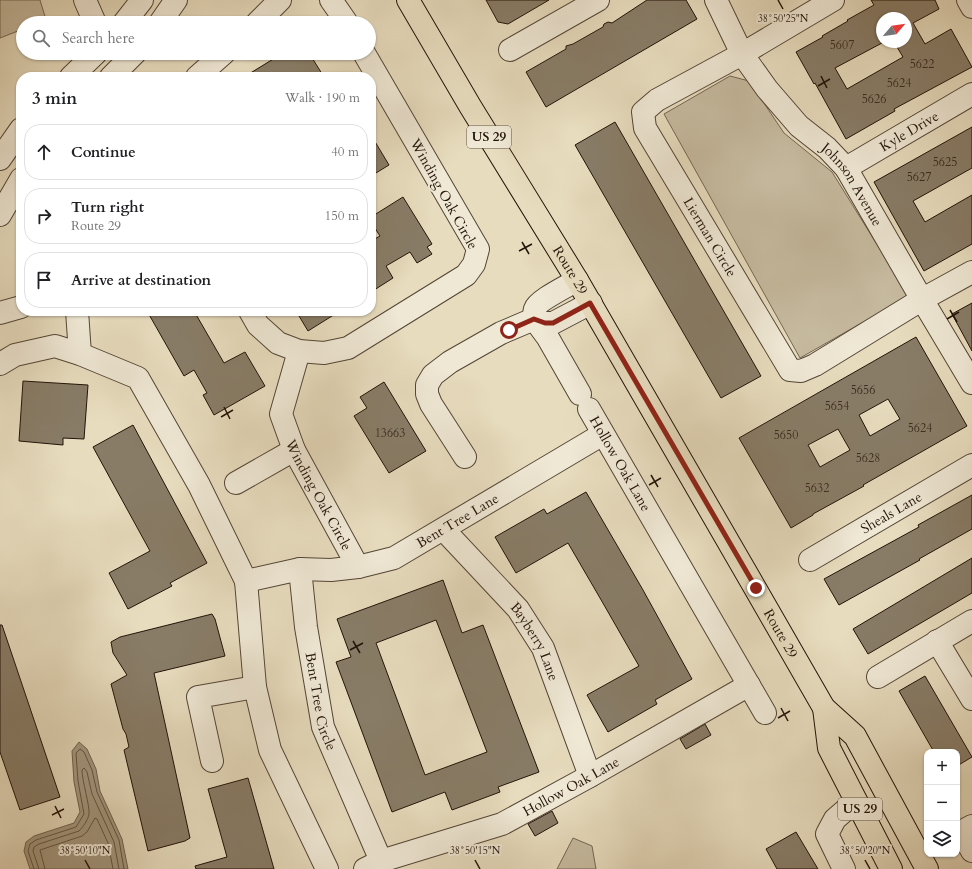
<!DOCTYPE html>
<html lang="en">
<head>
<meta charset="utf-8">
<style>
  :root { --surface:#fff; --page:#f6f6f6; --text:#202124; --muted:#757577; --line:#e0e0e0 }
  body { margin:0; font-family:Cardo,serif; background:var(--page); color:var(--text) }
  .controls { position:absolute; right:12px; bottom:12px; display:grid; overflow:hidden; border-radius:8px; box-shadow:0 1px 3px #0004 }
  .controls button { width:36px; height:36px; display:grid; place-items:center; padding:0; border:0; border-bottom:1px solid var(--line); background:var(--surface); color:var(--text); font:20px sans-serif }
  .compass { position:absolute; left:876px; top:12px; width:36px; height:36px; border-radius:50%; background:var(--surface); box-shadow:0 1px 3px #0004; rotate:61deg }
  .stop { position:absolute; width:12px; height:12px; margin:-9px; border:3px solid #8f2418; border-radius:50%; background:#fff }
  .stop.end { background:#8f2418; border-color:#fff; box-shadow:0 1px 4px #0008 }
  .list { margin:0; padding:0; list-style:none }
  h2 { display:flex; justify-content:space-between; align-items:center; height:52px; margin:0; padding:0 16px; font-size:17px }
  h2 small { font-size:13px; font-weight:400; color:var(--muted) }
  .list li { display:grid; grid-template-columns:26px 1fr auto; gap:12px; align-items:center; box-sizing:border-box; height:56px; margin:0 8px 8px; padding:0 8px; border:1px solid var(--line); border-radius:16px }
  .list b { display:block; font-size:15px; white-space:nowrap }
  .list p { margin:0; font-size:13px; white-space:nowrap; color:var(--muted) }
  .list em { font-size:13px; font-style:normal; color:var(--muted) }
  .icon { flex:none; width:22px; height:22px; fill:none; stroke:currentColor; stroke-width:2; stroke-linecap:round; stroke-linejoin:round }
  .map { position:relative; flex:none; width:972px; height:869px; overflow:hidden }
  .search { position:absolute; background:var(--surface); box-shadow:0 1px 3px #0004; left:16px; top:16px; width:360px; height:44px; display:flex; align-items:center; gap:10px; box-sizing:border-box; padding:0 14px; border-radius:22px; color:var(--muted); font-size:15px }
  .panel { position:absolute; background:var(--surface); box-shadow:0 1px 3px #0004; left:16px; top:72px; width:360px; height:244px; border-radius:16px }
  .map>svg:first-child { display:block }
  .green { fill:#c6ba9f; stroke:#746654 }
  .water { fill:#a49880; stroke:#706350 }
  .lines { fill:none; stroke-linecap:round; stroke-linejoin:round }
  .shore { stroke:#635644; stroke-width:1 }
  .building { fill:#887c67; stroke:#221308; fill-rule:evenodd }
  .minor-casing { stroke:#534536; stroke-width:24 }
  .major-casing { stroke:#221308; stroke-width:24 }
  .minor { stroke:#efe8d5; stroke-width:22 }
  .major { stroke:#e7dcbe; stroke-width:22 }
  .route { stroke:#8f2418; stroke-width:5 }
  .ticks { fill:none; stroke:#221308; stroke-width:1.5 }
  .labels { text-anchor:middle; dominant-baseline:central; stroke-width:4; stroke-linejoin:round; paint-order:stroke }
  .number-label { font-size:12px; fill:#3c2d20 }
  .shield { fill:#efe8d5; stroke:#605346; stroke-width:1 }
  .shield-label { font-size:13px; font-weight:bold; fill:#221308 }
  .street-label { font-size:14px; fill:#221308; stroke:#efe8d5 }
  .ticks-label { font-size:10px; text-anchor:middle; fill:#221308; stroke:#efe8d5; stroke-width:4; stroke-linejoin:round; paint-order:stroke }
</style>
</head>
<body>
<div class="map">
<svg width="972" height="869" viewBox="0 0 972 869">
  <rect width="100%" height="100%" fill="#e7dcbe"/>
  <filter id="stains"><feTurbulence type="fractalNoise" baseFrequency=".005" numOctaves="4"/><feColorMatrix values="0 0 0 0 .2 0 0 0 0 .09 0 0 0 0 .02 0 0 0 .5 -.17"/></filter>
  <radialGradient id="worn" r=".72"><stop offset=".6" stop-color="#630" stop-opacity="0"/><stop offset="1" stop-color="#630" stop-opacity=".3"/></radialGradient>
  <g class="green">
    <polygon points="0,0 40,0 47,23 23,23 23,29 0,38"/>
    <polygon points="730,76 749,81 784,133 832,172 909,296 800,358 664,114"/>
    <polygon points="573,838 592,846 596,869 557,869"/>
  </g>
  <polygon class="water" points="79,742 87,749 96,769 100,791 122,839 128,869 30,869 24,851 26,842 34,836 74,823 80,812 74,782 72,751"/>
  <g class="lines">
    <g class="shore">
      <polyline points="34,869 28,851 30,844 36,840 76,827 84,814 78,781 76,753 80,749 84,752 92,770 97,792 119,840 124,869"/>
      <path d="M39 869 33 851 34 847 39 844 79 831C83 827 88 820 89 814 90 806 82 781 82 770L84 768 87 772 92 794 114 842 119 869"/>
      <polyline points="45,869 40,850 82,836 87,832 95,818 97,819 108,843 113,869"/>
    </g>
  </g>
  <g class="building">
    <polygon points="486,0 549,0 508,24 498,22"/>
    <polygon points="647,0 686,0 697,19 546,107 526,72 566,49 566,46 573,44 603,27 604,24 608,22 612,23"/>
    <path d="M871 0H935L939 9 913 23 925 44 951 29 972 67 894 109 895 111 846 139 815 83 814 84 796 52 823 37 822 36 848 21 847 20 874 5ZM882 18H906V42H894L903 57 847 89 835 68 882 43Z"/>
    <polygon points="283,53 309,53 324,77 244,77"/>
    <polygon points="615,122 761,376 721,398 575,145"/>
    <polygon points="972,127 972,168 913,201 925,222 972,195 972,244 924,271 874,182"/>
    <polygon points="371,135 389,165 371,176"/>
    <polygon points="403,197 432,244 427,247 432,254 417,263 410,252 386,266 393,278 371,292 371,241 380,236 371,222 371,217"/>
    <polygon points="972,303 972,351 952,314"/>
    <polygon points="147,311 194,311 224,363 245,352 265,386 214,415 203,395 207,393 194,370 184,376"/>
    <polygon points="296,311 340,311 308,331"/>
    <path d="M916 337 967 426 863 485 864 486 813 514V515L791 528 739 438ZM888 399 900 419 870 436 859 415ZM838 429 850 450 820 467 808 445Z"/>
    <polygon points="23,381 88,385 84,439 63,438 63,445 19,441"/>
    <polygon points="384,382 426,451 389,473 354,416 367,408 360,397"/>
    <polygon points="133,425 207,563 170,583 172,586 128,609 109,573 150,551 93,447"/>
    <polygon points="586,492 643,590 692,679 655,700 657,704 608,732 587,695 639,666 600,598 568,543 516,573 495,537 544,509 547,514"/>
    <polygon points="972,495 972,529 919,559 920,560 839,605 824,579 919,527 918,525"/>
    <polygon points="972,558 972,593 868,654 853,629"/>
    <path d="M443 580 462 633 483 625 539 772 498 787 500 792 452 810 445 792 392 812 336 662 351 657 337 619ZM436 620 487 752 425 775 376 643Z"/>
    <polygon points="212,614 215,619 225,656 154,673 190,838 185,841 148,851 124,750 129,747 126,734 123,729 111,684 127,675 113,653 111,642 120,637"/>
    <polygon points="0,625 2,625 60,797 20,810 0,752"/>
    <polygon points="925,676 972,757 957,766 957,752 934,752 899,691"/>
    <polygon points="705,724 711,735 686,749 680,739"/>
    <polygon points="248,778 274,869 196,869 195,866 227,857 208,789"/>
    <polygon points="552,811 558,823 535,836 528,824"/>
    <polygon points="796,832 818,869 777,869 766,849"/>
  </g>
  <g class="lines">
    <defs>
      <g id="minor">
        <polyline points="85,0 95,23"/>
        <polyline points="331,0 347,23"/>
        <path id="s1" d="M716 0 742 54 767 89 799 126 827 148 846 168 917 291 972 383"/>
        <path id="s2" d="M833 0 742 54 657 100 643 112 645 128 790 370 801 371 815 365 921 300 972 272"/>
        <polyline points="968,0 972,7"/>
        <polyline points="124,23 142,0"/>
        <polyline points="160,23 176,0"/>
        <polyline points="257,23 280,0"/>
        <polyline points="510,50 598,0"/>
        <polyline points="71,77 96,53"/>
        <polyline points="111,77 135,53"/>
        <polyline points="197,77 224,53"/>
        <polyline points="0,159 21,129"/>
        <path id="s3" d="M846 168 972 94"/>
        <polyline points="0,215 21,179"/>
        <path d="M577 280C568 286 538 300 535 309 534 312 534 316 534 319L548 338 580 394"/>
        <polyline points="77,311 80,354"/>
        <polyline points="250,311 258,325 278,343 299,351 324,353 348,348 466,275 474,264 478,249 364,53"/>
        <polyline points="0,313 21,307"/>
        <path id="s4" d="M299 351 281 414 294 450 358 567"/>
        <path id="s5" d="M0 364 15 355 55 346 80 354 138 378 199 485 246 581 300 569 306 627 323 727 381 861 365 869"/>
        <path id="s6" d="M589 409 765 713"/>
        <polyline points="465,457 431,404 427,394 427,385 433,375 450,362 501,333 534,319 545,323 553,323 591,303"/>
        <polyline points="236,483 294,450"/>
        <path id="s7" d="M444 530 518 609 543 648 590 776"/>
        <path id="s8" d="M810 560 972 465"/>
        <path id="s9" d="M300 569 331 570 358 567 394 558 603 434"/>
        <polyline points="246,581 255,687 270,750 327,869"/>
        <polyline points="937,641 972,699"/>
        <polyline points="878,677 972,621"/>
        <polyline points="212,761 198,697 255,687"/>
        <polyline points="972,826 961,832 972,851"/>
        <path id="s10" d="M381 861 502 824 590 776 749 685"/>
        <polyline points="844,869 827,834 835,819 856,801"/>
      </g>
      <g id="major">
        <path id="s11" d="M408 0 470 106 577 280 755 588 824 708 855 736 927 869"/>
        <polyline points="824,708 829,748 891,869"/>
      </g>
    </defs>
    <use href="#minor" class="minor-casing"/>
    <use href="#major" class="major-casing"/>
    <use href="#minor" class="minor"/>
    <use href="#major" class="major"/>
  </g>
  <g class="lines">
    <polyline class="route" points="509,330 534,319 545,323 553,323 590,303 756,588"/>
  </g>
  <path class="ticks" d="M778 0 783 9M821 76 827 88M818 86 830 79M522 242 529 254M519 251 532 244M950 310 957 322M947 319 959 312M224 407 230 419M221 417 233 410M651 475 658 487M649 485 661 478M353 641 360 653M350 650 363 643M781 708 788 721M778 718 790 711M55 806 61 818M52 815 64 809M85 860 90 869M475 860 480 869M865 860 870 869"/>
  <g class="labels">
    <g class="number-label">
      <text x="842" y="45">5607</text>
      <text x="922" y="64">5622</text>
      <text x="899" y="83">5624</text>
      <text x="874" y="99">5626</text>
      <text x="945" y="162">5625</text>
      <text x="919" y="177">5627</text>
      <text x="863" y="390">5656</text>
      <text x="837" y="406">5654</text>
      <text x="920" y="428">5624</text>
      <text x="390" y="433">13663</text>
      <text x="786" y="435">5650</text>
      <text x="868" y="458">5628</text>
      <text x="817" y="488">5632</text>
    </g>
    <g class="shield">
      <rect x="467" y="126" width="44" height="22" rx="3"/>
      <rect x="838" y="798" width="44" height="22" rx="3"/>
    </g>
    <g class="shield-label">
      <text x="489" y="137">US 29</text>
      <text x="860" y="809">US 29</text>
    </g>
    <g class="street-label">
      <text stroke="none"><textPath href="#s3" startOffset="73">Kyle Drive</textPath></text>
      <text stroke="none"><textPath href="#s1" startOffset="232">Johnson Avenue</textPath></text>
      <text transform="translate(444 194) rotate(61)">Winding Oak Circle</text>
      <text stroke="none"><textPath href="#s2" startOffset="364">Lierman Circle</textPath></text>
      <text stroke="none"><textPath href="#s11" startOffset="315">Route 29</textPath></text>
      <text stroke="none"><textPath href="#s6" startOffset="63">Hollow Oak Lane</textPath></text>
      <text stroke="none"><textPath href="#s4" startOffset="155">Winding Oak Circle</textPath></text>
      <text stroke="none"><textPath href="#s8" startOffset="94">Sheals Lane</textPath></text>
      <text stroke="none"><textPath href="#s9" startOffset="169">Bent Tree Lane</textPath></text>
      <text stroke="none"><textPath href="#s11" startOffset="735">Route 29</textPath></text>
      <text stroke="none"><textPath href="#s7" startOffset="145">Bayberry Lane</textPath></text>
      <text stroke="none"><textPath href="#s5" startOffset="567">Bent Tree Circle</textPath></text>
      <text stroke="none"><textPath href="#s10" startOffset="205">Hollow Oak Lane</textPath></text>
    </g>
  </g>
  <g class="ticks-label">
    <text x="783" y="22">38°50'25"N</text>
    <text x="85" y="854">38°50'10"N</text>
    <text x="475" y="854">38°50'15"N</text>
    <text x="865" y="854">38°50'20"N</text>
  </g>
  <rect width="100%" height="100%" filter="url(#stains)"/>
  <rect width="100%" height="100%" fill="url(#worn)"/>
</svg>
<div class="controls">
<button>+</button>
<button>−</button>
<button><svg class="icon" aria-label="layers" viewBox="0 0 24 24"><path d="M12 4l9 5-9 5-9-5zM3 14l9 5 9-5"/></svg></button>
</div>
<svg class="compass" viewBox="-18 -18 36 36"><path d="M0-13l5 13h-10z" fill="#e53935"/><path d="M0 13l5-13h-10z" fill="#757577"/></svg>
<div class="stop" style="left:509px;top:330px"></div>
<div class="stop end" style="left:756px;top:588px"></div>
<div class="search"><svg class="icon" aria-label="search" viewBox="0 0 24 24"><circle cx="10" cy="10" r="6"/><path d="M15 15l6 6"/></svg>Search here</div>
<section class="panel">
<h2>3 min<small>Walk · 190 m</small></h2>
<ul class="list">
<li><svg class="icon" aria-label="ahead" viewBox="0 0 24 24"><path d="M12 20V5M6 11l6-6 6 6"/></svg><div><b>Continue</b></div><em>40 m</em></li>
<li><svg class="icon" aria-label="right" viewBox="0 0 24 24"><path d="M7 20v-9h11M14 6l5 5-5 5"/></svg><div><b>Turn right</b><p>Route 29</p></div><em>150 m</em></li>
<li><svg class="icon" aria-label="arrive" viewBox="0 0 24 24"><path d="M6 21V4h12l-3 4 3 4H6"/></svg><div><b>Arrive at destination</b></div></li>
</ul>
</section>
</div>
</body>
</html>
